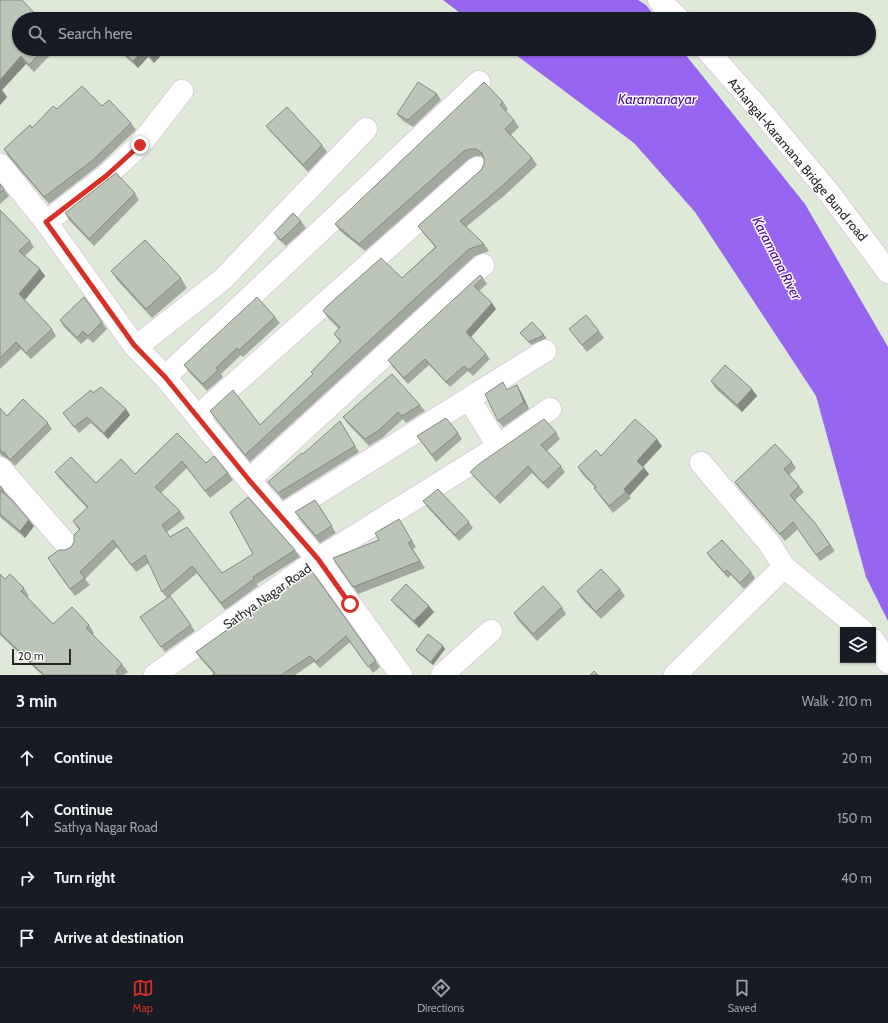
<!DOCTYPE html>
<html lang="en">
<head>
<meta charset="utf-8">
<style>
  :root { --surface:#171b24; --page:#242831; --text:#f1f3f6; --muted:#9ea1a6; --line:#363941; --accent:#d93025 }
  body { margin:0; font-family:Cabin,sans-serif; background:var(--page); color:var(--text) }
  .controls { position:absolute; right:12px; bottom:12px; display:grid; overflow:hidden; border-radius:0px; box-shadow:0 1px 3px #0004 }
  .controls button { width:36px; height:36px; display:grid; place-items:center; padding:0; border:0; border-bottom:1px solid var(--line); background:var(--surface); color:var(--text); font:20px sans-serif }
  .scale { position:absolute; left:12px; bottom:10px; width:59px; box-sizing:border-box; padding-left:4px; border:2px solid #272727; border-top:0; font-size:11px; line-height:14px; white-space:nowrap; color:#272727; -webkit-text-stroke:3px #fff; paint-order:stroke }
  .stop { position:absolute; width:12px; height:12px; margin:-9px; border:3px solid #d93025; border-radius:50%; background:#fff }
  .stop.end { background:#d93025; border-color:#fff; box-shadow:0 1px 4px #0008 }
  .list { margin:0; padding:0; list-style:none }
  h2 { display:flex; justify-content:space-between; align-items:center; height:52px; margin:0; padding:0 16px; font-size:17px }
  h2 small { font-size:13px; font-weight:400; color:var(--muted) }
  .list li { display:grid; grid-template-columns:26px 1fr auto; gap:12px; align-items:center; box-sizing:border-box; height:60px; padding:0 16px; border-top:1px solid var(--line) }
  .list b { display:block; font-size:15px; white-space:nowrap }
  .list p { margin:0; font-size:13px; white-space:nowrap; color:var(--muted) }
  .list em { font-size:13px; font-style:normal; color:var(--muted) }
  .icon { flex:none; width:22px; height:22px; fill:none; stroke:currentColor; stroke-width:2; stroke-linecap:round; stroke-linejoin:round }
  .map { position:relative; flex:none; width:888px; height:675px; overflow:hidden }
  .search { position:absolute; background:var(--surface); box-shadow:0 1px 3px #0004; left:12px; right:12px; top:12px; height:44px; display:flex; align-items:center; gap:10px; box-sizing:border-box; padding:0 14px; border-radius:22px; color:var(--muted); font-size:15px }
  .sheet { height:292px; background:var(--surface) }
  nav { display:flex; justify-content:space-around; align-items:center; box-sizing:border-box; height:56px; border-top:1px solid var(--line); background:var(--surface); font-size:11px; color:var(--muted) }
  nav a { display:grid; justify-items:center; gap:2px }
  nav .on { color:var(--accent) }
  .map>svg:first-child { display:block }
  .water { fill:#9766f1 }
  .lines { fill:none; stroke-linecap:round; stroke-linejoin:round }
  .minor-casing { stroke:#dfcde1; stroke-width:24 }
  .minor { stroke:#fff; stroke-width:22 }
  .wall { fill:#a1a99e }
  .shaded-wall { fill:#838a81 }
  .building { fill:#bbc5b8; stroke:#838a81 }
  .route { stroke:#d93025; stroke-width:5 }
  .labels { text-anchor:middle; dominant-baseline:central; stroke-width:3; stroke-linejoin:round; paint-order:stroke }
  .street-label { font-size:13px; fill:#272727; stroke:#fff }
  .water-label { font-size:14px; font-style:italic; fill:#470999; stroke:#fff }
</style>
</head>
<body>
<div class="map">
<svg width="888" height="675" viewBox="0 0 888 675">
  <rect width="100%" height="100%" fill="#deead7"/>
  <g class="water">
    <polygon points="443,0 638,0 646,5 657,19 468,19"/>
    <polygon points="508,49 681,49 805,204 888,347 888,621 866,577 816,396 695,212 634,143"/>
  </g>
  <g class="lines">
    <defs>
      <g id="minor">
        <polyline points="659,0 679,19"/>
        <polyline points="706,49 761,111 830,194 888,272"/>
        <polyline points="0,165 46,222 134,345 165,377 249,480 318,559 155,675"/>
        <polyline points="46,222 106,176 140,145 182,91"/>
        <polyline points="136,347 223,279 366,129"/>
        <polyline points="165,377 479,82"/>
        <polyline points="469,399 498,446"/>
        <polyline points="198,416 477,168"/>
        <polyline points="701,463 769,543 784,567 862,630"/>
        <polyline points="0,468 67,545"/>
        <polyline points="249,480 483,265"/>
        <polyline points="281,516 545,351"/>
        <polyline points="873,640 888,662"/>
        <polyline points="401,675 318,559 488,453 550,409"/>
        <polyline points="442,675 491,631"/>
        <polyline points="675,675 784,567"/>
      </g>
    </defs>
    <use href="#minor" class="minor-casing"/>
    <use href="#minor" class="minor"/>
  </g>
  <g class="wall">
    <polygon points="0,0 19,49 56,49 34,72 26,64 2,90 7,97 0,105"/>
    <polygon points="118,49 165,49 166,50 154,63 148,57 138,68 121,53"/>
    <polygon points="437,94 441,100 413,127 402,120 397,114"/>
    <polygon points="503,102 508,109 506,112 514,120 519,127 511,135 532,158 537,165 505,195 466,227 484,244 489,251 475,256 250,462 215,418 210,411 260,425 313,374 311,372 340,342 334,334 339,329 328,318 323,311 402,278 435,247 423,233 418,226 481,170 484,164 484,158 481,156 475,156 469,159 365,251 340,231 335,224"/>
    <polygon points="102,106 131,123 136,130 98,166 49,204 8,156 4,149 57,109"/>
    <polygon points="266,126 322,145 327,152 308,172 271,132"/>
    <polygon points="0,184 9,196 0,204"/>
    <polygon points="135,193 139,200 94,246 69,220 65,213"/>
    <polygon points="0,210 30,241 34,247 25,256 40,269 45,276 24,300 52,329 56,336 31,359 21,349 0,369"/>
    <polygon points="301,221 306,228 286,246 278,239 274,233"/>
    <polygon points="111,271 181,278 187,288 152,318 118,281"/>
    <polygon points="483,278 487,284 479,291 496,309 471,337 486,354 490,359 473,376 468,371 450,387 429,365 408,384 392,366 388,360"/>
    <polygon points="84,297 107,329 93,343 88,338 81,344 64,327 60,320"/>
    <polygon points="275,317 280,323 243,357 241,355 221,374 223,377 207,391 189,372 184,365"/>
    <polygon points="569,329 599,331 604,338 587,352"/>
    <polygon points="520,333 544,335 547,338 531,345"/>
    <polygon points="711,381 752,389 757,396 742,412 715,388"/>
    <polygon points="508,389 521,392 529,409 503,427 498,421"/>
    <polygon points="93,393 126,409 130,415 108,439 91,423 79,433 63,413"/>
    <polygon points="420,405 425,411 406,423 403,419 382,438 369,446 348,424 343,417"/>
    <polygon points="0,408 7,416 48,423 52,429 15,466 9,460 2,456 0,454"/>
    <polygon points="344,428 359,452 283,500 268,482 303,454"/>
    <polygon points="556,432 560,439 547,451 561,466 565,472 548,489 532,473 500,504 475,478 470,472"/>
    <polygon points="177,433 206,463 228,473 233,480 210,498 187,468 161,493 180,511 185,518 167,532 170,537 222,573 295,550 300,557 257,584 258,586 225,610 197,573 170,596 195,631 165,652 140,617 167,598 162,592 149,563 136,572 117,547 85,579 90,585 75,596 52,565 65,550 71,547 74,542 79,530 73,521 87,508 60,479 55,472 96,483 135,474"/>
    <polygon points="458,433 462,439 436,462 417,436"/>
    <polygon points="662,446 643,466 649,474 629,496 631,498 613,513 599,495 594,488 595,487 582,474 578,467 601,456"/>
    <polygon points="792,462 796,468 789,475 799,486 804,492 795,500 815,523 835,551 820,561 798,529 785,541 740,489 735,482"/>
    <polygon points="0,486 8,496 29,520 34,526 25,538 0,517"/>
    <polygon points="315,500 336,533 320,543 300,519 295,512"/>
    <polygon points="423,501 469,522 473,528 459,541 428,508"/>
    <polygon points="403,526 416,547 413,549 425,568 358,594 333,558 379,540"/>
    <polygon points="707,553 751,572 755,578 744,589 731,575 728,578 711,559"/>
    <polygon points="311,570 380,667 373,673 350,642 320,668 314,662 295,675 212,675 214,674 200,658 196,652"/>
    <polygon points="0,574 5,579 24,588 29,596 27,597 53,624 89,625 94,633 92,635 122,664 128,672 124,675 42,675 0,635"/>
    <polygon points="620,589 625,596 601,619 581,598 577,591"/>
    <polygon points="391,600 434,612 419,628 396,606"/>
    <polygon points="562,607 566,614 537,641 518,620 514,613"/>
    <polygon points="443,646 445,649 433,665 418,653 416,650"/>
  </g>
  <g class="shaded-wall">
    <polygon points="156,49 166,50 154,63 150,56"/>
    <polygon points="143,50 148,57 138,68 133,61"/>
    <polygon points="21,56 26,64 2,90 7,97 0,105 0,80"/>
    <polygon points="40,269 45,276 24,301 19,294"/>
    <polygon points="492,303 496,309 470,338 466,332"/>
    <polygon points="517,385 521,392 529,409 524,402"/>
    <polygon points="752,389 757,396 742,412 737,405"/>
    <polygon points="126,409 130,415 108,439 104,433"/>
    <polygon points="657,439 662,446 642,468 637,461"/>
    <polygon points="644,468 649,474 629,496 624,489"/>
    <polygon points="29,520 34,526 25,538 20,531"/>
    <polygon points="429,606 434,612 419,628 414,621"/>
    <polygon points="443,646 445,649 433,665 431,662"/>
  </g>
  <g class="building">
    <polygon points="0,0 22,0 40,19 19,19 19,49 44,49 29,65 21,56 0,80"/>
    <polygon points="119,49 156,49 150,56 143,50 133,61"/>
    <polygon points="418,82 437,94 408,120 397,114"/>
    <polygon points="484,82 503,102 500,105 514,120 505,129 532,158 500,188 460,221 484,244 469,249 245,455 210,411 233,390 260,425 313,374 311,372 341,341 334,334 340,327 323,311 327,306 381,258 402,278 436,247 418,226 481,170 484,164 484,159 482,153 476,149 470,149 464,151 359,244 335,224"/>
    <polygon points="82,86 102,106 109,100 131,123 93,160 44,197 4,149 30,125 32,128 53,106 57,109"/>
    <polygon points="287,107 322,145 303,165 266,126"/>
    <polygon points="116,173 135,193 89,239 65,213"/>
    <polygon points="0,184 4,189 0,193"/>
    <polygon points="0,210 30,241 19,251 40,269 19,294 52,329 26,353 16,342 0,358"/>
    <polygon points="293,213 301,221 281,240 274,233"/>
    <polygon points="145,240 181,278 146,309 111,271"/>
    <polygon points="480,275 483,278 474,286 492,303 466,332 486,354 469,370 464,366 446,382 425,359 404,378 388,360"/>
    <polygon points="84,297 102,322 88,336 83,331 77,338 60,320"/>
    <polygon points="257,297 275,317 239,350 237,348 216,368 218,370 203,384 184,365"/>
    <polygon points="586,315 599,331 582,345 569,329"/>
    <polygon points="532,322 544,335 529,342 520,333"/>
    <polygon points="725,365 752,389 737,405 711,381"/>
    <polygon points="392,374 420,405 402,416 398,412 378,431 365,439 343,417"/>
    <polygon points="503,382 507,390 517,385 524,402 498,421 485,394"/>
    <polygon points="101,387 126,409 104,433 87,417 74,427 63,413 91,390 93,393"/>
    <polygon points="23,399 48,423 10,460 5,453 0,451 0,408 7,416"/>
    <polygon points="446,418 458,433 432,455 417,436"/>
    <polygon points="544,419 556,432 541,445 561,466 543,483 528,466 495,498 470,472 479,464"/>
    <polygon points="635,419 657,439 637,461 644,468 624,489 626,492 609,506 594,488 596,487 578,467 596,450 601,456"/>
    <polygon points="340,421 355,446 278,493 268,482 302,453 303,454"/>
    <polygon points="177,433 206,463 214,456 228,473 205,491 182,461 155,487 180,511 162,525 170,537 187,527 222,573 253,554 230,512 248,497 295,550 253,577 254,579 221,603 192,566 162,592 145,555 131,565 113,540 80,572 85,578 70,589 48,558 59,550 65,550 71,547 74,542 74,535 80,529 73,521 88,507 55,472 71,457 96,483 121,459 135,474"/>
    <polygon points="775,444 792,462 784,469 799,486 790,495 815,523 830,545 816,555 793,522 780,534 735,482"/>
    <polygon points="0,486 3,489 1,491 12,500 29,520 20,531 0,514"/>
    <polygon points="438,489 469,522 455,535 423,501"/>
    <polygon points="315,500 332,526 316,536 295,512"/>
    <polygon points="399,519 412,541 408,543 420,561 353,587 333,558 379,540 375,533"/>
    <polygon points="722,540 751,572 740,583 727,570 724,572 707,553"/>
    <polygon points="601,569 620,589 596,612 577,591"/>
    <polygon points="311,570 376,661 368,667 346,636 316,662 310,656 281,675 212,675 215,673 196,652"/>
    <polygon points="0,574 5,579 10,574 24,588 21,591 53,624 72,607 89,625 86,628 122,664 116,671 119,675 44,675 0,633"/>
    <polygon points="406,584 429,606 414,621 391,600"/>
    <polygon points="543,586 562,607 533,634 514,613"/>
    <polygon points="170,596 191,625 161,647 140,617"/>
    <polygon points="428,634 443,646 431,662 416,650"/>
    <polygon points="594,671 598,675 590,675"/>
  </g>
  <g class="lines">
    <polyline class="route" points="140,145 106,176 46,222 134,345 165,377 249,480 318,559 350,604"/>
  </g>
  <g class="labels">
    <g class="street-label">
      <text transform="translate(798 159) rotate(50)">Azhangal-Karamana Bridge Bund road</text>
      <text transform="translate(267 596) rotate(-35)">Sathya Nagar Road</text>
    </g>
    <g class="water-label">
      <text x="657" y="99">Karamanayar</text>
      <text transform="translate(777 258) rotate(63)">Karamana River</text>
    </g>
  </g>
</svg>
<div class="controls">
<button><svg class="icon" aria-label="layers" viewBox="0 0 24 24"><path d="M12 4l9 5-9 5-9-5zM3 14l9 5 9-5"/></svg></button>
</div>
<div class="scale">20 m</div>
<div class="stop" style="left:350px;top:604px"></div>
<div class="stop end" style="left:140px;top:145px"></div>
<div class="search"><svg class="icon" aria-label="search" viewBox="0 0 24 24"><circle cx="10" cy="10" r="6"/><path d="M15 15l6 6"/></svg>Search here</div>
</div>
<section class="sheet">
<h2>3 min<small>Walk · 210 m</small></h2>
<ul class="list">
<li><svg class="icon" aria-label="ahead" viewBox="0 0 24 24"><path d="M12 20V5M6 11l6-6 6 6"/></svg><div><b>Continue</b></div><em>20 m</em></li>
<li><svg class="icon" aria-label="ahead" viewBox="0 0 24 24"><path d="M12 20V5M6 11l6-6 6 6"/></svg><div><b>Continue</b><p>Sathya Nagar Road</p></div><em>150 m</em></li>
<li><svg class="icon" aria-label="right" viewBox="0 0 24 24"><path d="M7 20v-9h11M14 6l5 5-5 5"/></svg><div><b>Turn right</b></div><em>40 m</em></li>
<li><svg class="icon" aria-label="arrive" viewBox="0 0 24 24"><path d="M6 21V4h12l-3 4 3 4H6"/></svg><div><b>Arrive at destination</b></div></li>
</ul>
</section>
<nav>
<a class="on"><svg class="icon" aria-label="map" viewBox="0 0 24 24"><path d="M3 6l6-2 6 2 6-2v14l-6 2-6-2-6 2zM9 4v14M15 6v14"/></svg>Map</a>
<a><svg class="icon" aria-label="directions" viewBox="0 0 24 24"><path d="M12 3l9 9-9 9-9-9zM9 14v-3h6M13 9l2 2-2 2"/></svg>Directions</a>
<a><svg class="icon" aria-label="saved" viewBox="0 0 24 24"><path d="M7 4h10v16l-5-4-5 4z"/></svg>Saved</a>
</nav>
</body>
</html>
